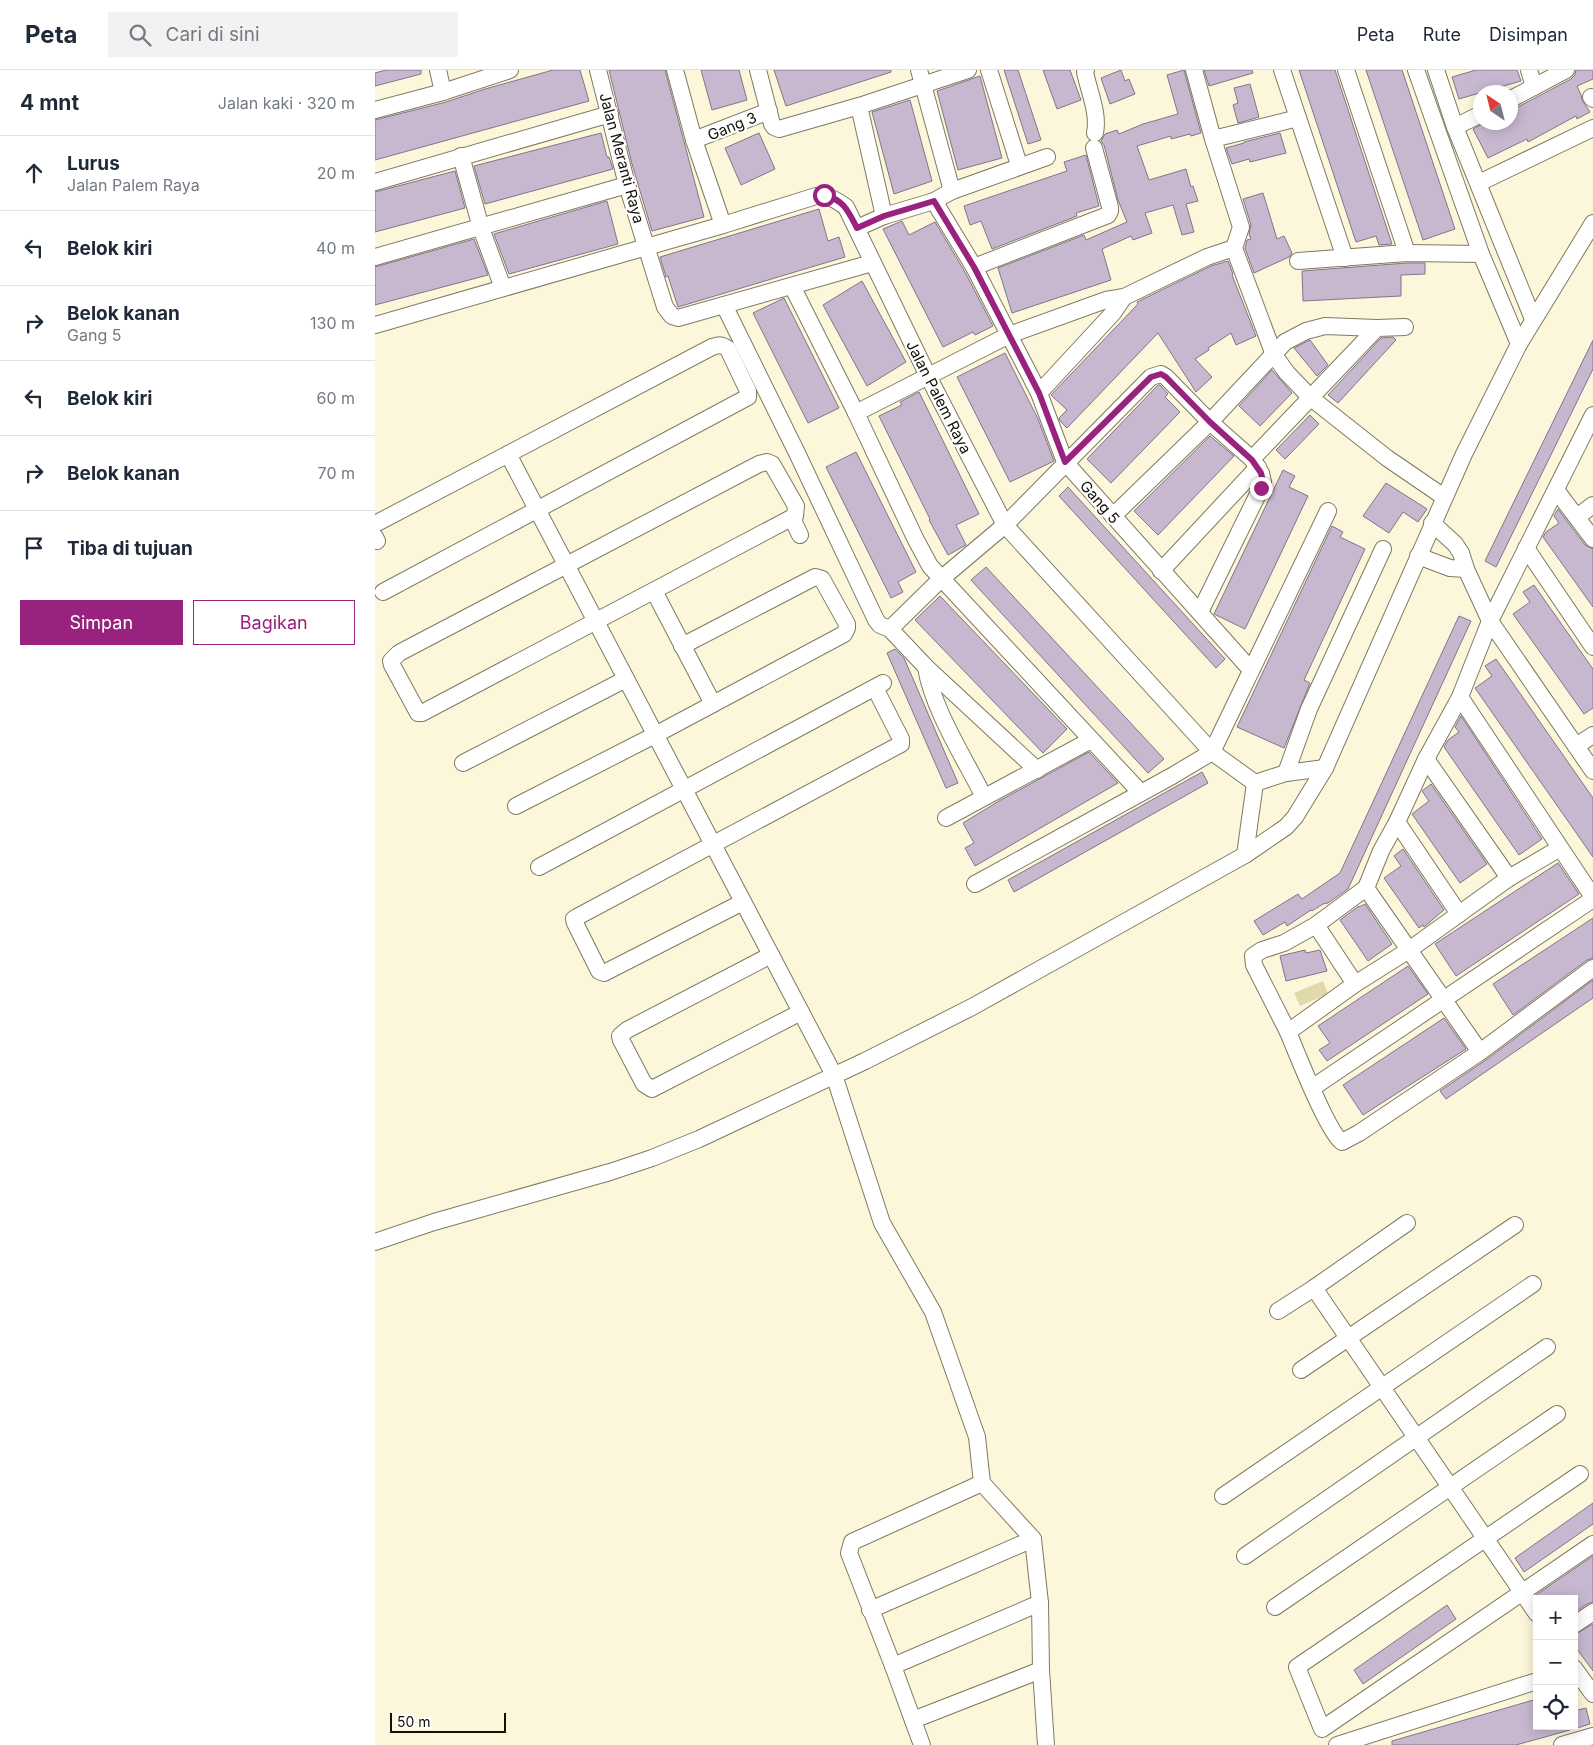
<!DOCTYPE html>
<html lang="id">
<head>
<meta charset="utf-8">
<style>
  :root { --surface:#fff; --page:#f2f2f3; --text:#1f2937; --muted:#747a83; --line:#e0e1e3; --accent:#98227d }
  body { margin:0; font-family:Inter,sans-serif; background:var(--page); color:var(--text) }
  .controls { position:absolute; right:15px; bottom:15px; display:grid; overflow:hidden; border-radius:0px; box-shadow:0 2px 12px #0003 }
  .controls button { width:45px; height:45px; display:grid; place-items:center; padding:0; border:0; border-bottom:1px solid var(--line); background:var(--surface); color:var(--text); font:25px sans-serif }
  .compass { position:absolute; left:1098px; top:15px; width:45px; height:45px; border-radius:50%; background:var(--surface); box-shadow:0 2px 12px #0003; rotate:325deg }
  .scale { position:absolute; left:15px; bottom:12px; width:116px; box-sizing:border-box; padding-left:5px; border:2px solid #121007; border-top:0; font-size:14px; line-height:18px; white-space:nowrap; color:#121007; -webkit-text-stroke:4px #fff; paint-order:stroke }
  .stop { position:absolute; width:15px; height:15px; margin:-11px; border:4px solid #98227d; border-radius:50%; background:#fff }
  .stop.end { background:#98227d; border-color:#fff; box-shadow:0 1px 5px #0008 }
  .list { margin:0; padding:0; list-style:none }
  h2 { display:flex; justify-content:space-between; align-items:center; height:65px; margin:0; padding:0 20px; font-size:21px }
  h2 small { font-size:16px; font-weight:400; color:var(--muted) }
  .list li { display:grid; grid-template-columns:32px 1fr auto; gap:15px; align-items:center; box-sizing:border-box; height:75px; padding:0 20px; border-top:1px solid var(--line) }
  .list b { display:block; font-size:19px; white-space:nowrap }
  .list p { margin:0; font-size:16px; white-space:nowrap; color:var(--muted) }
  .list em { font-size:16px; font-style:normal; color:var(--muted) }
  .actions { display:flex; gap:10px; padding:15px 20px }
  .actions a { flex:1; padding:11px 0; border:1px solid var(--accent); border-radius:0px; text-align:center; font-size:18px; color:var(--accent) }
  .actions .main { background:var(--accent); color:#fff }
  .icon { flex:none; width:28px; height:28px; fill:none; stroke:currentColor; stroke-width:2; stroke-linecap:round; stroke-linejoin:round }
  .map { position:relative; flex:none; width:1218px; height:1675px; overflow:hidden }
  header { display:flex; align-items:center; gap:30px; box-sizing:border-box; height:70px; padding:0 25px; background:var(--surface); border-bottom:1px solid var(--line) }
  header strong { font-size:24px }
  nav { display:flex; gap:28px; margin-inline-start:auto; font-size:18px }
  .search { width:350px; height:45px; background:var(--page); display:flex; align-items:center; gap:12px; box-sizing:border-box; padding:0 18px; border-radius:0px; color:var(--muted); font-size:19px }
  main { display:flex }
  aside { flex:1; background:var(--surface) }
  .map>svg:first-child { display:block }
  .green { fill:#e2d9aa }
  .building { fill:#c7b8d0; stroke:#83748a }
  .lines { fill:none; stroke-linecap:round; stroke-linejoin:round }
  .minor-casing { stroke:#7e7a61; stroke-width:18 }
  .minor { stroke:#fff; stroke-width:16 }
  .route { stroke:#98227d; stroke-width:6 }
  .labels { text-anchor:middle; dominant-baseline:central; stroke-width:4.5; stroke-linejoin:round; paint-order:stroke }
  .street-label { font-size:15px; fill:#121007; stroke:#fff }
</style>
</head>
<body>
<header>
<strong>Peta</strong>
<div class="search"><svg class="icon" aria-label="search" viewBox="0 0 24 24"><circle cx="10" cy="10" r="6"/><path d="M15 15l6 6"/></svg>Cari di sini</div>
<nav><a>Peta</a><a>Rute</a><a>Disimpan</a></nav>
</header>
<main>
<aside>
<h2>4 mnt<small>Jalan kaki · 320 m</small></h2>
<ul class="list">
<li><svg class="icon" aria-label="ahead" viewBox="0 0 24 24"><path d="M12 20V5M6 11l6-6 6 6"/></svg><div><b>Lurus</b><p>Jalan Palem Raya</p></div><em>20 m</em></li>
<li><svg class="icon" aria-label="left" viewBox="0 0 24 24"><path d="M17 20v-9H6M10 6l-5 5 5 5"/></svg><div><b>Belok kiri</b></div><em>40 m</em></li>
<li><svg class="icon" aria-label="right" viewBox="0 0 24 24"><path d="M7 20v-9h11M14 6l5 5-5 5"/></svg><div><b>Belok kanan</b><p>Gang 5</p></div><em>130 m</em></li>
<li><svg class="icon" aria-label="left" viewBox="0 0 24 24"><path d="M17 20v-9H6M10 6l-5 5 5 5"/></svg><div><b>Belok kiri</b></div><em>60 m</em></li>
<li><svg class="icon" aria-label="right" viewBox="0 0 24 24"><path d="M7 20v-9h11M14 6l5 5-5 5"/></svg><div><b>Belok kanan</b></div><em>70 m</em></li>
<li><svg class="icon" aria-label="arrive" viewBox="0 0 24 24"><path d="M6 21V4h12l-3 4 3 4H6"/></svg><div><b>Tiba di tujuan</b></div></li>
</ul>
<div class="actions"><a class="main">Simpan</a><a>Bagikan</a></div>
</aside>
<div class="map">
<svg width="1218" height="1675" viewBox="0 0 1218 1675">
  <rect width="100%" height="100%" fill="#fcf7db"/>
  <polygon class="green" points="948,911 953,924 925,936 919,923"/>
  <g class="building">
    <polygon points="11,0 46,0 46,4 0,16 0,3"/>
    <polygon points="178,0 205,0 214,31 0,90 0,50 71,32 110,19"/>
    <polygon points="234,0 290,0 329,147 277,161 257,94"/>
    <polygon points="326,0 364,0 372,30 337,40"/>
    <polygon points="399,0 516,0 516,2 411,36"/>
    <polygon points="629,0 643,0 666,70 653,74"/>
    <polygon points="668,0 695,0 706,30 682,39"/>
    <polygon points="746,0 750,11 754,9 760,24 735,34 726,8"/>
    <polygon points="809,0 826,63 816,66 815,64 796,69 796,66 762,76 774,110 811,99 816,117 818,116 823,131 811,134 819,162 807,165 798,135 770,143 777,163 758,170 756,166 727,179 736,210 637,243 623,198 709,165 711,170 752,152 743,130 729,75 726,71 730,64 742,60 744,64 768,54 803,44 792,5"/>
    <polygon points="829,0 877,0 878,3 834,16"/>
    <polygon points="924,0 960,0 1017,174 1004,175 1001,166 981,172"/>
    <polygon points="991,0 1027,0 1080,159 1048,170"/>
    <polygon points="1101,0 1142,0 1146,11 1084,29 1077,7"/>
    <polygon points="1201,0 1218,0 1218,9 1202,16 1206,25 1207,30 1215,42 1202,49 1201,46 1153,72 1152,69 1113,88 1098,59 1111,52 1136,52 1136,39 1141,38 1196,9 1200,5"/>
    <polygon points="605,6 627,88 583,100 562,21"/>
    <polygon points="875,14 884,47 863,53 858,35 863,33 859,18"/>
    <polygon points="535,30 557,111 519,124 497,42"/>
    <polygon points="226,63 232,87 234,87 238,99 110,134 99,96"/>
    <polygon points="384,63 400,99 366,115 350,78"/>
    <polygon points="905,63 911,83 875,92 874,89 857,94 851,78 869,73 869,72"/>
    <polygon points="711,85 724,136 701,143 702,146 617,179 606,151 595,155 589,136 692,101 689,92"/>
    <polygon points="80,101 90,138 0,162 0,122"/>
    <polygon points="888,123 902,169 909,166 917,183 914,187 879,203 870,178 872,170 876,169 874,164 876,155 868,129"/>
    <polygon points="232,131 243,174 134,204 119,164"/>
    <polygon points="444,139 453,171 464,167 470,187 303,237 293,206 291,207 285,187"/>
    <polygon points="527,151 534,165 560,152 590,202 618,256 600,265 598,262 568,277 508,159"/>
    <polygon points="99,169 113,205 0,235 0,197"/>
    <polygon points="853,191 858,204 857,205 881,266 861,275 856,263 833,278 834,280 820,289 837,307 821,322 783,263 692,358 685,351 684,348 692,340 676,325 763,234 762,232 836,196"/>
    <polygon points="1032,193 1050,193 1050,204 1026,205 1026,226 928,231 927,201"/>
    <polygon points="487,211 531,292 492,316 448,235"/>
    <polygon points="409,228 464,338 433,353 378,243"/>
    <polygon points="1018,267 1021,270 963,333 953,325 1006,268"/>
    <polygon points="935,270 953,295 942,306 919,278"/>
    <polygon points="1218,270 1218,299 1121,497 1110,491"/>
    <polygon points="630,283 663,349 679,391 635,412 582,307"/>
    <polygon points="897,300 917,323 885,356 864,336"/>
    <polygon points="783,315 785,315 793,324 790,327 805,342 736,413 712,389"/>
    <polygon points="544,322 604,444 581,455 591,475 573,485 554,450 555,449 504,346 527,335 525,332"/>
    <polygon points="935,345 944,354 910,389 901,380"/>
    <polygon points="835,366 859,386 783,465 759,441"/>
    <polygon points="481,382 541,502 523,512 528,522 516,528 451,397"/>
    <polygon points="908,400 920,406 914,417 933,426 870,559 839,544"/>
    <polygon points="1011,413 1052,439 1043,452 1028,442 1014,463 988,446"/>
    <polygon points="693,417 850,589 841,598 684,426"/>
    <polygon points="1183,439 1210,475 1218,479 1218,537 1168,467 1171,462 1184,453 1179,446"/>
    <polygon points="957,456 968,462 965,467 990,479 929,610 935,613 909,678 862,657"/>
    <polygon points="611,497 789,689 773,703 596,510"/>
    <polygon points="1159,515 1218,599 1218,638 1209,644 1138,544 1155,532 1148,522"/>
    <polygon points="565,526 692,659 668,683 540,550"/>
    <polygon points="1084,546 1096,551 973,819 953,833 948,834 937,841 936,840 912,856 910,852 888,865 879,851 923,824 927,829 965,803"/>
    <polygon points="520,579 529,588 583,713 571,718 512,583"/>
    <polygon points="1121,589 1218,728 1218,787 1100,618 1117,606 1110,596"/>
    <polygon points="1086,646 1167,769 1144,785 1069,677 1073,670 1084,662 1080,657"/>
    <polygon points="714,682 743,713 600,796 590,778 599,773 588,753 624,731"/>
    <polygon points="827,702 833,713 639,822 633,810"/>
    <polygon points="1056,714 1112,794 1085,813 1037,744 1054,731 1047,721"/>
    <polygon points="1028,779 1069,840 1049,857 1048,855 1044,858 1009,808 1026,796 1019,786"/>
    <polygon points="1183,793 1204,824 1081,906 1060,874"/>
    <polygon points="990,834 1017,874 993,891 965,850 984,836 984,837"/>
    <polygon points="1218,848 1218,888 1212,890 1138,945 1118,914"/>
    <polygon points="930,880 931,883 945,880 952,901 911,911 905,886"/>
    <polygon points="1033,896 1053,924 952,991 944,980 955,973 943,956"/>
    <polygon points="1218,910 1218,928 1071,1029 1065,1021 1111,990"/>
    <polygon points="1069,948 1091,979 988,1045 968,1015"/>
    <polygon points="1218,1433 1218,1454 1149,1502 1140,1488"/>
    <polygon points="1218,1486 1218,1532 1212,1534 1199,1543 1199,1529 1164,1529 1161,1525"/>
    <polygon points="1072,1535 1081,1549 988,1614 979,1600"/>
    <polygon points="1218,1554 1218,1601 1199,1575 1199,1565"/>
    <polygon points="1162,1629 1162,1656 1195,1656 1195,1660 1141,1675 1017,1675 1017,1671"/>
    <polygon points="1211,1638 1215,1654 1199,1659 1199,1641"/>
  </g>
  <g class="lines">
    <defs>
      <g id="minor">
        <polyline points="63,0 68,22"/>
        <polyline points="223,0 252,115 290,237 297,246 303,248 497,193"/>
        <path d="M300 0 319 70 348 155 441 126C454 125 461 130 471 137L553 306 630 455 837 682 880 713"/>
        <polyline points="383,0 397,54 399,57 404,59 484,36 593,0"/>
        <polyline points="544,0 577,121"/>
        <polyline points="614,0 644,95"/>
        <path d="M711 0 710 2C714 22 724 43 720 63"/>
        <polyline points="819,0 838,69"/>
        <polyline points="907,0 970,188"/>
        <polyline points="971,0 1032,183"/>
        <polyline points="1041,0 1106,184 1144,274"/>
        <polyline points="1061,0 1080,57 1158,249"/>
        <polyline points="1154,0 1159,17"/>
        <polyline points="1216,27 1218,29"/>
        <polyline points="1136,29 1191,0"/>
        <polyline points="484,36 509,146 559,131 577,121 672,87"/>
        <polyline points="0,40 68,22 135,0"/>
        <polyline points="923,48 838,69 866,157 859,178 899,285 912,303 936,328 1012,388 1069,427"/>
        <polyline points="1080,57 1106,44"/>
        <polyline points="319,70 394,41"/>
        <polyline points="86,86 106,158 128,218"/>
        <polyline points="0,112 235,44"/>
        <polyline points="1104,113 1218,58"/>
        <polyline points="559,131 599,197 664,323 690,392 876,600"/>
        <polyline points="482,158 509,146"/>
        <polyline points="0,187 252,115"/>
        <polyline points="923,191 1032,183 1106,184"/>
        <polyline points="599,197 733,145 735,141 735,137 719,78"/>
        <polyline points="417,216 481,343 540,468 555,496 766,723"/>
        <polyline points="749,227 832,187 859,178"/>
        <polyline points="349,235 422,383 501,550 505,555 515,559 551,597 662,700"/>
        <polyline points="0,255 348,155"/>
        <polyline points="481,343 634,265 731,230 749,227 738,243 664,323"/>
        <polyline points="133,384 459,1005 507,1153 558,1242 602,1367 607,1413 658,1469 665,1533 666,1600 671,1675"/>
        <polyline points="877,389 1002,258"/>
        <polygon points="392,392 397,394 421,436 420,446 47,643 43,643 17,595 16,591 24,583 384,394"/>
        <polyline points="1181,420 1218,469"/>
        <polyline points="738,446 835,352 910,272 931,261 950,256 1002,258 1030,257"/>
        <polyline points="1202,447 1218,435"/>
        <polyline points="417,448 425,465"/>
        <polyline points="1057,453 1080,474 1086,483 1091,499 1115,551 1218,701"/>
        <path d="M0 454 337 277C344 275 347 274 353 279L373 321V327L8 522"/>
        <polyline points="0,467 2,471"/>
        <polyline points="1151,478 1218,577"/>
        <polyline points="1043,486 1075,498 1091,499"/>
        <polyline points="786,501 883,397"/>
        <polyline points="279,521 338,634"/>
        <polyline points="515,559 566,509 630,455 776,307 786,304 791,307 835,352 877,389 886,403 888,412 886,418 825,542"/>
        <path d="M551 597C557 638 590 689 609 727"/>
        <polyline points="1085,627 1218,827"/>
        <polyline points="1201,676 1218,665"/>
        <polyline points="1051,689 1134,808"/>
        <polyline points="88,693 251,609"/>
        <polyline points="911,703 934,639 1008,479"/>
        <polyline points="141,736 280,665 469,564 472,558 472,554 447,509 440,507 307,576"/>
        <polyline points="571,748 716,670"/>
        <polyline points="1022,752 1084,844"/>
        <path d="M1185 778 1134 808 1034 880 980 914 913 962C921 981 953 1063 967 1072L984 1063 1105 982 1218 898"/>
        <polyline points="870,785 880,713 911,703 950,698"/>
        <polyline points="164,797 508,613"/>
        <polyline points="600,814 797,706 837,682 953,441"/>
        <polyline points="991,818 1105,982"/>
        <polyline points="368,832 229,903 224,901 200,853 199,849 202,847 526,674 526,669 500,618"/>
        <polyline points="941,855 980,914"/>
        <polyline points="396,885 252,960 245,966 246,970 269,1014 277,1019 426,942"/>
        <polyline points="913,962 879,895 878,886 887,880 909,873 941,855 991,818 1006,781 1022,752 1051,689 1085,627 1115,551 1218,345"/>
        <polyline points="937,1018 1218,829"/>
        <polyline points="1032,1153 939,1218 1162,1544"/>
        <polyline points="0,1172 59,1152 235,1102 277,1088 324,1069 490,991 597,937 870,785 911,757 920,747 950,698 1089,384 1144,274 1218,153"/>
        <polyline points="903,1241 939,1218"/>
        <polyline points="926,1300 1140,1155"/>
        <polyline points="1205,1404 922,1597 947,1659 1218,1474"/>
        <polyline points="848,1426 1158,1214"/>
        <polyline points="870,1486 1172,1277"/>
        <polyline points="900,1537 1182,1344"/>
        <polyline points="495,1540 658,1469"/>
        <polyline points="1199,1555 1218,1542"/>
        <polyline points="518,1596 665,1533"/>
        <polyline points="1199,1598 1218,1624"/>
        <polyline points="538,1650 666,1600"/>
        <polyline points="547,1675 518,1596 474,1483 477,1472 607,1413"/>
        <polyline points="962,1675 1162,1611"/>
        <polyline points="1187,1675 1218,1666"/>
      </g>
    </defs>
    <use href="#minor" class="minor-casing"/>
    <use href="#minor" class="minor"/>
  </g>
  <g class="lines">
    <path class="route" d="M449 125C469 130 473 141 482 158L509 146 559 131 599 197 664 323 690 392 776 307 786 304 791 307 835 352 877 390 886 403 888 412 886 418"/>
  </g>
  <g class="labels">
    <g class="street-label">
      <text transform="translate(357 56) rotate(-22)">Gang 3</text>
      <text transform="translate(247 88) rotate(75)">Jalan Meranti Raya</text>
      <text transform="translate(564 327) rotate(63)">Jalan Palem Raya</text>
      <text transform="translate(725 432) rotate(49)">Gang 5</text>
    </g>
  </g>
</svg>
<div class="controls">
<button>+</button>
<button>−</button>
<button><svg class="icon" aria-label="locate" viewBox="0 0 24 24"><circle cx="12" cy="12" r="6"/><path d="M12 2v4M12 18v4M2 12h4M18 12h4"/></svg></button>
</div>
<svg class="compass" viewBox="-18 -18 36 36"><path d="M0-13l5 13h-10z" fill="#e53935"/><path d="M0 13l5-13h-10z" fill="#747a83"/></svg>
<div class="scale">50 m</div>
<div class="stop" style="left:449px;top:125px"></div>
<div class="stop end" style="left:886px;top:418px"></div>
</div>
</main>
</body>
</html>
